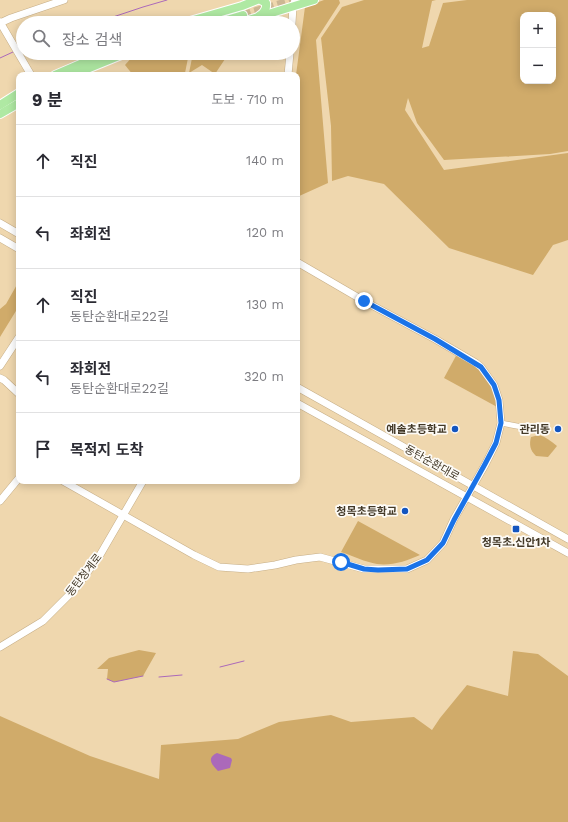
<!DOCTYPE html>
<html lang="ko">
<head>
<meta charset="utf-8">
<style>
  :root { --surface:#fff; --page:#f7f7f7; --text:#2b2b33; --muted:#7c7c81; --line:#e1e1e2 }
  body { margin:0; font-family:"Work Sans","Noto Sans KR",sans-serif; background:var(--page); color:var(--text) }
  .controls { position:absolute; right:12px; top:12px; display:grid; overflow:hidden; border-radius:8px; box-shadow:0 2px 10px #0003 }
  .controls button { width:36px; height:36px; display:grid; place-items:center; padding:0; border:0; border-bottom:1px solid var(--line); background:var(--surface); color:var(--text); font:20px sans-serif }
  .stop { position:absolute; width:12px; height:12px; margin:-9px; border:3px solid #1a73e8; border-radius:50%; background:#fff }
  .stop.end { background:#1a73e8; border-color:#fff; box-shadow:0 1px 4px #0008 }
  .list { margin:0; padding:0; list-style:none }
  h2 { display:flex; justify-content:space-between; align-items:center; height:52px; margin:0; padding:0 16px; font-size:17px }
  h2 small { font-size:13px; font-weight:400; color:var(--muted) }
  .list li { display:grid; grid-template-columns:26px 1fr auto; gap:12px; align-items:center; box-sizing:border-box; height:72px; padding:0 16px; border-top:1px solid var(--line) }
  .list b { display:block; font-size:15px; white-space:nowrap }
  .list p { margin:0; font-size:13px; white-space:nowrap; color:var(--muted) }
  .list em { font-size:13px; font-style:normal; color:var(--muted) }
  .icon { flex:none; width:22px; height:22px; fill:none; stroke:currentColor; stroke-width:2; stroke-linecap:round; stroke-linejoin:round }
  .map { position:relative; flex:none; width:568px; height:822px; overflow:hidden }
  .search { position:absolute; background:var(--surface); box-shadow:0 2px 10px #0003; left:16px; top:16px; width:284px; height:44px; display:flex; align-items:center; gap:10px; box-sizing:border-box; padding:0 14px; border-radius:22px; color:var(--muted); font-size:15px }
  .panel { position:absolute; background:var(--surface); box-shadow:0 2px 10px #0003; left:16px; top:72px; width:284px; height:412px; border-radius:8px }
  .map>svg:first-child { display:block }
  .green { fill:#d0ab6a; fill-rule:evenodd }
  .water { fill:#ab69ba }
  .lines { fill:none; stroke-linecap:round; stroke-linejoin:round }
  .stream { stroke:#ab69ba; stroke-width:1 }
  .street-tunnel { stroke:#ccb793; stroke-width:5; stroke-dasharray:5 2.5; stroke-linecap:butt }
  .primary-tunnel { stroke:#ccb793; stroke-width:8; stroke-dasharray:8 4; stroke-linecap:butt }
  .street-casing { stroke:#c6ae87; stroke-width:6 }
  .secondary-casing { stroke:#c6ae87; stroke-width:8 }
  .primary-casing { stroke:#fff; stroke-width:10 }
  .street { stroke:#fff; stroke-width:5 }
  .secondary { stroke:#fff; stroke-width:7 }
  .primary { stroke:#afe9a3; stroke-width:8 }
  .route { stroke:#1a73e8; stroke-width:5 }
  .poi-dot { fill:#1355c0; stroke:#fdfbf7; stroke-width:1.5 }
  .labels { text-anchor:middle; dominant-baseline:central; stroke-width:3.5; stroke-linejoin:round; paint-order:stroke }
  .poi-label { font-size:11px; font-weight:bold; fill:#423827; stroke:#fdfbf7; text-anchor:end }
  .street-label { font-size:11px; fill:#423827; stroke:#fdfbf7 }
</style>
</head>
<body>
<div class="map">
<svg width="568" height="822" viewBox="0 0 568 822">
  <rect width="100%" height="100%" fill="#efd7ae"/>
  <g class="green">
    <polygon points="324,0 339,0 340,3 316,40 328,183 297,197 296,75 305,7"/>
    <path d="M364 0H436L432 1 422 48 429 46 443 3 467 0H568V151L550 154 444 160 417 123 408 98 405 110 444 170 568 153V240L553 245 533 275 449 248 384 184 348 176 332 181 331 126 321 38 342 7ZM523 15H553V81H523Z"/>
    <polygon points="146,53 189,53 185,73 183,75 133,75 125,65 133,56"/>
    <polygon points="193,53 229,53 215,74 202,65 189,73"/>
    <polygon points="19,281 19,306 0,337 0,309 6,304"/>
    <polygon points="457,354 476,365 492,385 499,408 444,378"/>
    <path d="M539 435C546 437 551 441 557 446L553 451 548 457 536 456C530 450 529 445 531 437Z"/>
    <path d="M358 521 420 555C407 561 391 566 377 564 365 562 353 556 341 552Z"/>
    <polygon points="139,650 156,653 143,676 114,682 107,679 108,669 97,669 109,658"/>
    <polygon points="513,651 538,654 568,676 568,822 0,822 0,716 90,756 159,779 161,745 238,739 279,722 331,715 351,722 414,717 432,730 440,718 467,685 508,696"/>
  </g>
  <path class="water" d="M217 753 231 758 232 760 230 768 218 771C212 765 206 758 217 753Z"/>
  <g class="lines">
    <g class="stream">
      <polyline points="95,23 143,7 167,0"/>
      <polyline points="0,58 13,52"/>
      <polyline points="220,667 244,661"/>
      <polyline points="159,677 182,675"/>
      <polyline points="107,679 114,682 143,676"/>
    </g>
    <polyline class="street-tunnel" points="522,427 531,429"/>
    <polyline class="primary-tunnel" points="243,15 294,0"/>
    <defs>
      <polyline id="street" points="501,423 522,427"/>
      <g id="secondary">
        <polyline points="0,22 31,75"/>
        <polyline points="0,23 11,18 64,0"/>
        <polyline points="292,23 293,6 295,0"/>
        <polyline points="288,75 290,53"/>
        <polyline points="0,223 19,234"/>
        <polyline points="0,238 19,249"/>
        <polyline points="0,366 19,337"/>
        <polyline points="0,378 4,380 19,394"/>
        <polyline points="297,387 568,539"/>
        <polyline points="297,403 568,553"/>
        <polyline points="63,481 194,555 219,567 248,569 275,565 296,560 320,557 364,569 407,569 427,560 443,543 454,519 485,465 496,443 501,423 499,400 494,385 481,367 476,363 435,339 364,301 297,262"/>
        <polyline points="0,501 19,478"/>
        <polyline points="0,647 43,621 76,588 100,555 143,481"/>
      </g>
      <g id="primary">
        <path d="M259 16C264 13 267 9 266 3L261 0"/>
        <polyline points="183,23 242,6 257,0"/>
        <polyline points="217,23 243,15"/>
        <polyline points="239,23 314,0"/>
        <polyline points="55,75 106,53"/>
        <polyline points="72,75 126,53"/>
        <polyline points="0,105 19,93"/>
        <polyline points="0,114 19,103"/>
      </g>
    </defs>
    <use href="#street" class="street-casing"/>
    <use href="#secondary" class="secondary-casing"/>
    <use href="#primary" class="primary-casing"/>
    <use href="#street" class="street"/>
    <use href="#secondary" class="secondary"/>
    <use href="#primary" class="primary"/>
  </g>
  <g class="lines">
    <polyline class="route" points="341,562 364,569 378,570 407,569 427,560 443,543 454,520 485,464 496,443 501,423 499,400 494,385 481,367 435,339 364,301"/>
  </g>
  <g class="poi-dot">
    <circle cx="455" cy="429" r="4"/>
    <circle cx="558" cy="429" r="4"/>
    <circle cx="405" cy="511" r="4"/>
    <rect x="512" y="525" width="8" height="8" rx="2"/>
  </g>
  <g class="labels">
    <g class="poi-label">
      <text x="447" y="429">예솔초등학교</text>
      <text x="550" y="429">관리동</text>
      <text x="397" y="511">청목초등학교</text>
      <text x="516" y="542" text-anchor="middle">청목초.신안1차</text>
    </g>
    <g class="street-label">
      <text transform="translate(432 463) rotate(29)">동탄순환대로</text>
      <text transform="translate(84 575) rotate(-52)">동탄청계로</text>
    </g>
  </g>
</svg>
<div class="controls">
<button>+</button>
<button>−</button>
</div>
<div class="stop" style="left:341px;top:562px"></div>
<div class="stop end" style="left:364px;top:301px"></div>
<div class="search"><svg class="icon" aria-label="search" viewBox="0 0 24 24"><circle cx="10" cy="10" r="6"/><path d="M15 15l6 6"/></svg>장소 검색</div>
<section class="panel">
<h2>9 분<small>도보 · 710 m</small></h2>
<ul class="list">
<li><svg class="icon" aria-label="ahead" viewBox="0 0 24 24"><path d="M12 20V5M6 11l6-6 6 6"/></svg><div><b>직진</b></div><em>140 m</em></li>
<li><svg class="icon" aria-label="left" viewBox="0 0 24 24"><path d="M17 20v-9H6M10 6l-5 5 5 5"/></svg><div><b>좌회전</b></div><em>120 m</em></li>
<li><svg class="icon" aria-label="ahead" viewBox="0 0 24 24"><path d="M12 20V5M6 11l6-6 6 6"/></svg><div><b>직진</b><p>동탄순환대로22길</p></div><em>130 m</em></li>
<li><svg class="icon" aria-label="left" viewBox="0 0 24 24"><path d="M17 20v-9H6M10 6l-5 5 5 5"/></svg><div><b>좌회전</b><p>동탄순환대로22길</p></div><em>320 m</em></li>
<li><svg class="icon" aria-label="arrive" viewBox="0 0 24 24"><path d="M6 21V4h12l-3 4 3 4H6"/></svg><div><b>목적지 도착</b></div></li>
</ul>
</section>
</div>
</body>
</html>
